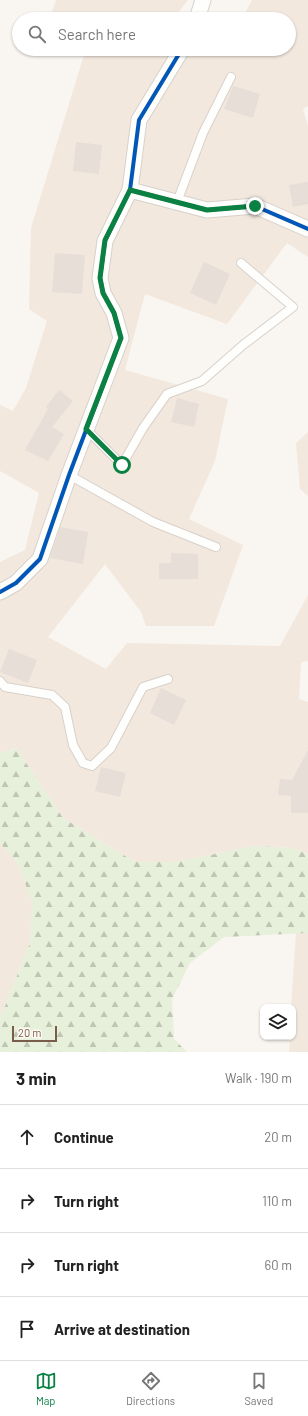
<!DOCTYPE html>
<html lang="en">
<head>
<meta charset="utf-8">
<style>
  :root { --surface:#fff; --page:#f6f6f6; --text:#222; --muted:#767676; --line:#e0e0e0; --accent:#0b8043 }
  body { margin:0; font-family:Barlow,sans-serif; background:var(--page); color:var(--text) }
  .controls { position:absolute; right:12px; bottom:12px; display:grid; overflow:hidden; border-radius:8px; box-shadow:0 1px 3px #0004 }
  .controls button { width:36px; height:36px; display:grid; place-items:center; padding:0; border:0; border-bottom:1px solid var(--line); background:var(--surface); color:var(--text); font:20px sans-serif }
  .scale { position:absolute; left:12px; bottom:10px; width:45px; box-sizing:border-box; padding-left:4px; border:2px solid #7a5c4d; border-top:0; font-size:11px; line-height:14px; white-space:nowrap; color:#7a5c4d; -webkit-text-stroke:3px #fffaf3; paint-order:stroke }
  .stop { position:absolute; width:12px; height:12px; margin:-9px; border:3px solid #0b8043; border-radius:50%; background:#fff }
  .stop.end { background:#0b8043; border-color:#fff; box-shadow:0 1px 4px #0008 }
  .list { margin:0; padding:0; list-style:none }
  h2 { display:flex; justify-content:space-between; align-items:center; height:52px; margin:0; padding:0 16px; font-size:17px }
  h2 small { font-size:13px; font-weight:400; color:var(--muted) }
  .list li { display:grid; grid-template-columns:26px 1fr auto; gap:12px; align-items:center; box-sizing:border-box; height:64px; padding:0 16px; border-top:1px solid var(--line) }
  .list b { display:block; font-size:15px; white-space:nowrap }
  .list em { font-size:13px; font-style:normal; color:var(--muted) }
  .icon { flex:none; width:22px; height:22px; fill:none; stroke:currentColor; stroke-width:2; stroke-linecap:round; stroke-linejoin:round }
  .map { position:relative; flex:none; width:308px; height:1052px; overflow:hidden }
  .search { position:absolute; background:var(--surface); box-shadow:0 1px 3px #0004; left:12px; right:12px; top:12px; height:44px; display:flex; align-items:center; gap:10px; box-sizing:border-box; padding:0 14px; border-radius:22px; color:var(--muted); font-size:15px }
  .sheet { height:308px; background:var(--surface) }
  nav { display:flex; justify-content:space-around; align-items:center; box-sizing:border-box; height:56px; border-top:1px solid var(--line); background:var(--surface); font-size:11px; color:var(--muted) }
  nav a { display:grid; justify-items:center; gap:2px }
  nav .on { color:var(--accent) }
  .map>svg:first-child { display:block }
  .residential { fill:#f2e8de }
  .forest { fill:url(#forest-firs) }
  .building { fill:#e6ded7 }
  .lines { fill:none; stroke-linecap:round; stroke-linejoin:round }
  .lane-casing { stroke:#d7d1cb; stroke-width:10 }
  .street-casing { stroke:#d7d1cb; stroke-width:17 }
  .lane { stroke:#fefefd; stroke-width:8 }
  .street { stroke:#fefefd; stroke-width:15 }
  .cycleway-casing { stroke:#fffaf3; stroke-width:6 }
  .cycleway { stroke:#0057b8; stroke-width:4 }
  .route { stroke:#0b8043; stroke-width:5 }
</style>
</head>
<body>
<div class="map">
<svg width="308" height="1052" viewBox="0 0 308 1052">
  <defs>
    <pattern id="forest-firs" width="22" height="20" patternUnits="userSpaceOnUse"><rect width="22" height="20" fill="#e7f0db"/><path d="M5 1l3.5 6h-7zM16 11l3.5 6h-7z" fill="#c0c6b4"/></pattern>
  </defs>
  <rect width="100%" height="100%" fill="#f9f5f0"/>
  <g class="residential">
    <polygon points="56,0 188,0 173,19 50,19"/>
    <polygon points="252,0 308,0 308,106 303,109 308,126 308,257 287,243 227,324 145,294 125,370 228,399 215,461 189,519 243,545 214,626 146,626 141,612 105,564 48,637 106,669 127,643 280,646 308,595 308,661 301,662 299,699 308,702 308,854 292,848 254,846 176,862 135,862 63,818 16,748 0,753 0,562 25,550 39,493 0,471 0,405 13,411 26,388 47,321 29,309 31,228 84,55 67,49 218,49 225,52 226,49 289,49 289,19 242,19"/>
    <polygon points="308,432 308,496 300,489 296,443"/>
    <polygon points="0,843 18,864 33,902 30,943 0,1019"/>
    <polygon points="296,933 308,933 308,1052 289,1052 290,1037 293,1037 293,1007 291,1007"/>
  </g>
  <polygon class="forest" points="16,748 63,818 135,862 176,862 254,846 292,848 308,854 308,933 224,937 190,963 172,999 174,1039 187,1052 0,1052 0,1019 30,943 32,902 18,864 0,843 0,753"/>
  <g class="building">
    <polygon points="233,86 260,94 253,118 224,109"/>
    <polygon points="76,142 102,145 99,174 73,171"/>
    <polygon points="308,182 308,204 293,207 289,185"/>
    <polygon points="55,253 85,255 82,294 52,292"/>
    <polygon points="204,262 230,274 216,305 190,293"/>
    <polygon points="59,390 73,401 52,427 64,434 48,461 25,450 48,409 46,407"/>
    <polygon points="177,398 199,404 194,427 171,422"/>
    <polygon points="60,527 88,532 83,564 50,558"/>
    <polygon points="171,553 198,554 198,579 159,579 159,563 171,563"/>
    <polygon points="9,649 37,660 28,683 0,672"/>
    <polygon points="161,688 186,700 174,725 150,713"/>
    <polygon points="308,750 308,813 291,813 291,796 278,795 280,779 292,780"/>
    <polygon points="101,767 126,773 120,797 95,791"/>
  </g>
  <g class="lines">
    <defs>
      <g id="lane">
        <polyline points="177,202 203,133 231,77"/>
        <polyline points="86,429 122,465 143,428 167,394 202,381 243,345 293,307 241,263"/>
        <polyline points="69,475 153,522 216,547"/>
        <polyline points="0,681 5,687 52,695 65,707 73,745 83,763 92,766 111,748 143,687 168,679"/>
      </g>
      <g id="street">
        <polyline points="197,19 203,0"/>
        <polyline points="130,190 207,210 255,206 308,229"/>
        <polyline points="0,592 16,583 40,559 69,475 121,338 114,313 103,293 100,278 105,241 130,190 139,120 182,49"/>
      </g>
    </defs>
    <use href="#lane" class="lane-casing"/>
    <use href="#street" class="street-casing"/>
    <use href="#lane" class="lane"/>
    <use href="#street" class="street"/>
    <defs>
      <g id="cycleway">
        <polyline points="130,190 207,210 255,206 308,229"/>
        <polyline points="0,592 16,583 40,559 69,475 121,338 114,313 103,293 100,278 105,241 130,190 139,120 182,49"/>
      </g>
    </defs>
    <use href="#cycleway" class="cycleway-casing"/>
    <use href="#cycleway" class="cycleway"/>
  </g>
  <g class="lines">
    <polyline class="route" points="122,465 86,429 121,338 114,313 103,293 100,278 105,240 130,190 207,210 255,206"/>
  </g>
</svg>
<div class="controls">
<button><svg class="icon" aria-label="layers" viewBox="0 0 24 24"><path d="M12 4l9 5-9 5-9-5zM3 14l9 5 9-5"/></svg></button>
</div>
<div class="scale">20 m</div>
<div class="stop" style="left:122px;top:465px"></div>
<div class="stop end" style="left:255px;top:206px"></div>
<div class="search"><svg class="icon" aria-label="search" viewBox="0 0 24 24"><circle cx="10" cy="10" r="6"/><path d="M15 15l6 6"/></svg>Search here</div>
</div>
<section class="sheet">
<h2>3 min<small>Walk · 190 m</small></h2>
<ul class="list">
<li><svg class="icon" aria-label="ahead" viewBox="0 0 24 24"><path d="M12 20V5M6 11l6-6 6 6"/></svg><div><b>Continue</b></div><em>20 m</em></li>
<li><svg class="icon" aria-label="right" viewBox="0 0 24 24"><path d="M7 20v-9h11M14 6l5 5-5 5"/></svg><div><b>Turn right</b></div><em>110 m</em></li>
<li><svg class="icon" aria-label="right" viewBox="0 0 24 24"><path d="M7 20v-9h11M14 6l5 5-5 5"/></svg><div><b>Turn right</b></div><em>60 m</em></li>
<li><svg class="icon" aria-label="arrive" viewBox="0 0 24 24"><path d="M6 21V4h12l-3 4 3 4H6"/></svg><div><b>Arrive at destination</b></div></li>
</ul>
</section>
<nav>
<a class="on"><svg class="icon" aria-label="map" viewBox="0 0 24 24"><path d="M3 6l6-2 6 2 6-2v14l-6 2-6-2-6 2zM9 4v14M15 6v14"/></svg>Map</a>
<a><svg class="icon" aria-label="directions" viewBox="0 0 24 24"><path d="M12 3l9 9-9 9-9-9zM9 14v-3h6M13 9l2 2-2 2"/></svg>Directions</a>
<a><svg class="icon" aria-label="saved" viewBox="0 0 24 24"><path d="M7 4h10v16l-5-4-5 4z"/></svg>Saved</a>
</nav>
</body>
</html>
